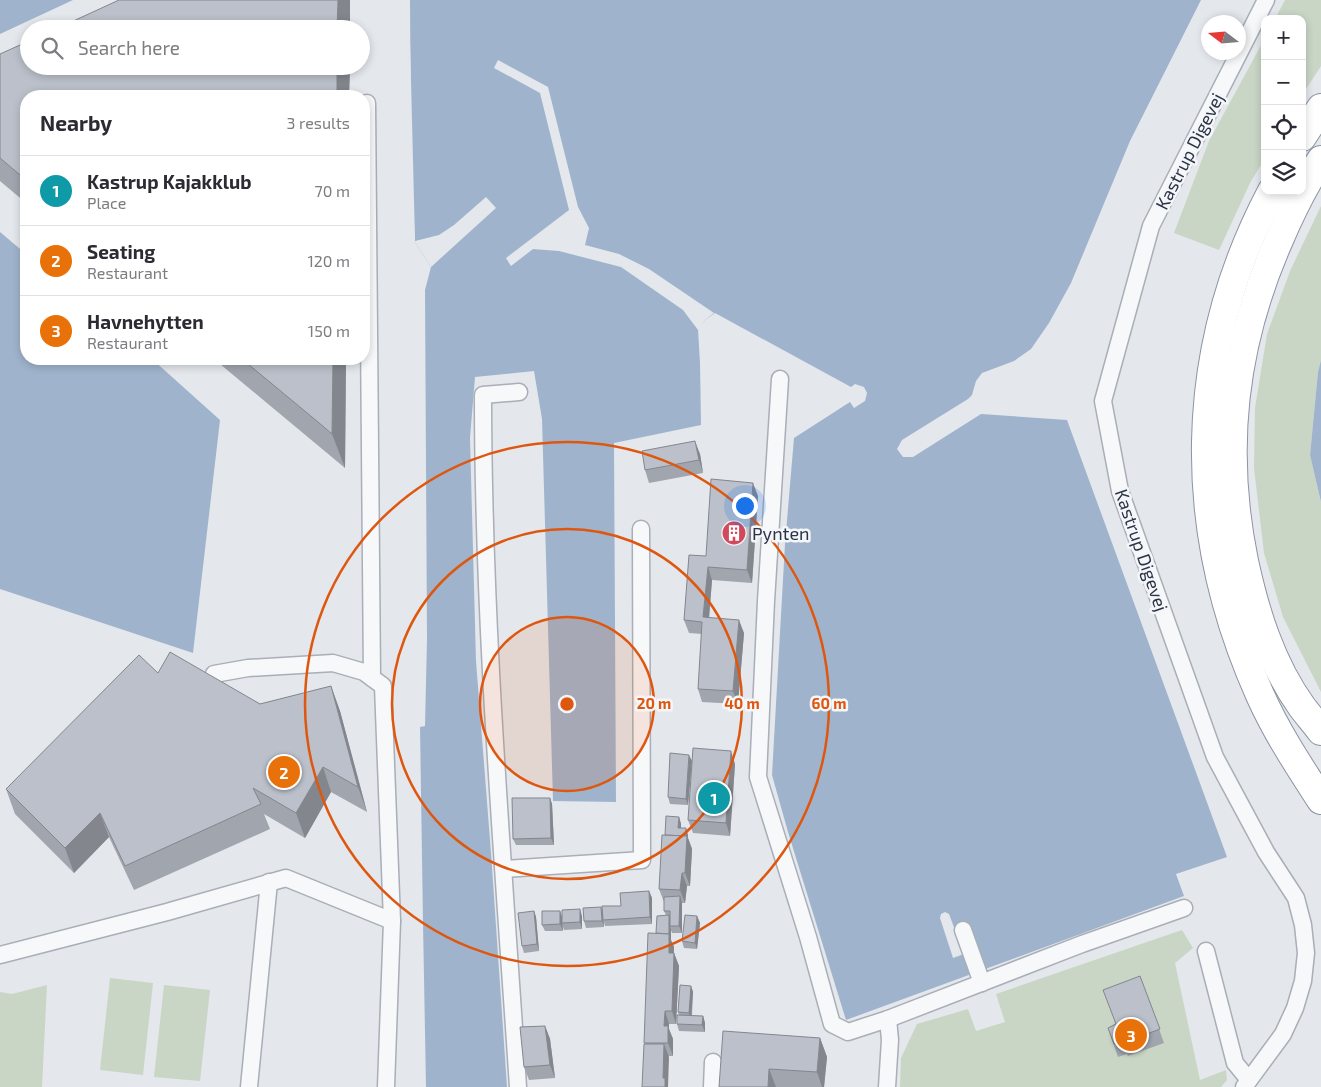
<!DOCTYPE html>
<html lang="en">
<head>
<meta charset="utf-8">
<style>
  :root { --surface:#fff; --page:#f2f2f3; --text:#2b2b33; --muted:#7c7c81; --line:#e1e1e2; --accent:#d1495b }
  body { margin:0; font-family:"Exo 2",sans-serif; background:var(--page); color:var(--text) }
  .controls { position:absolute; right:15px; top:15px; display:grid; overflow:hidden; border-radius:10px; box-shadow:0 2px 8px #0003 }
  .controls button { width:45px; height:45px; display:grid; place-items:center; padding:0; border:0; border-bottom:1px solid var(--line); background:var(--surface); color:var(--text); font:25px sans-serif }
  .compass { position:absolute; left:1201px; top:15px; width:45px; height:45px; border-radius:50%; background:var(--surface); box-shadow:0 2px 8px #0003; rotate:286deg }
  .you { position:absolute; left:744px; top:505px; width:18px; height:18px; margin:-12px; border:4px solid #fff; border-radius:50%; background:#1a73e8; box-shadow:0 0 0 8px #1a73e833 }
  .badge { display:grid; place-items:center; width:32px; height:32px; border-radius:50%; background:var(--accent); color:#fff; font-size:16px; font-weight:700 }
  .pin { position:absolute; translate:-50% -50%; border:2px solid #fff; box-shadow:0 1px 5px #0006 }
  .list { margin:0; padding:0; list-style:none }
  h2 { display:flex; justify-content:space-between; align-items:center; height:65px; margin:0; padding:0 20px; font-size:21px }
  h2 small { font-size:16px; font-weight:400; color:var(--muted) }
  .list li { display:grid; grid-template-columns:32px 1fr auto; gap:15px; align-items:center; box-sizing:border-box; height:70px; padding:0 20px; border-top:1px solid var(--line) }
  .list b { display:block; font-size:19px; white-space:nowrap }
  .list p { margin:0; font-size:16px; white-space:nowrap; color:var(--muted) }
  .list em { font-size:16px; font-style:normal; color:var(--muted) }
  .icon { flex:none; width:28px; height:28px; fill:none; stroke:currentColor; stroke-width:2; stroke-linecap:round; stroke-linejoin:round }
  .map { position:relative; flex:none; width:1321px; height:1087px; overflow:hidden }
  .search { position:absolute; background:var(--surface); box-shadow:0 2px 8px #0003; left:20px; top:20px; width:350px; height:55px; display:flex; align-items:center; gap:12px; box-sizing:border-box; padding:0 18px; border-radius:28px; color:var(--muted); font-size:19px }
  .panel { position:absolute; background:var(--surface); box-shadow:0 2px 8px #0003; left:20px; top:90px; width:350px; height:275px; border-radius:20px }
  .map>svg:first-child { display:block }
  .green { fill:#c9d6c5 }
  .water { fill:#9fb4cc }
  .pier { fill:#e4e7ec }
  .lines { fill:none; stroke-linecap:round; stroke-linejoin:round }
  .lane-casing { stroke:#a9aeb7; stroke-width:19 }
  .highway-casing { stroke:#8b94a3; stroke-width:30 }
  .lane { stroke:#f7f8fa; stroke-width:16 }
  .highway { stroke:#fff; stroke-width:28 }
  .wall { fill:#a1a5ae }
  .shaded-wall { fill:#83868d }
  .building { fill:#bbc0ca; stroke:#83868d }
  .ring { fill:none; stroke:#df570f; stroke-width:2.5 }
  .labels { text-anchor:middle; dominant-baseline:central; stroke-width:5; stroke-linejoin:round; paint-order:stroke }
  .street-label { font-size:18px; fill:#2b3445; stroke:#f4f6f9 }
  .poi-label { font-size:18px; fill:#2b3445; stroke:#f4f6f9; text-anchor:start }
  .centre { fill:#df570f; stroke:#f4f6f9; stroke-width:2.5 }
  .ring-label { font-size:15px; text-anchor:middle; font-weight:bold; fill:#df570f; stroke:#f4f6f9; stroke-width:5; stroke-linejoin:round; paint-order:stroke }
</style>
</head>
<body>
<div class="map">
<svg width="1321" height="1087" viewBox="0 0 1321 1087">
  <rect width="100%" height="100%" fill="#e4e7ec"/>
  <g class="green">
    <polygon points="1285,0 1321,0 1321,66 1302,95 1302,19 1275,19"/>
    <polygon points="1265,38 1265,158 1250,183 1219,250 1174,233 1209,141"/>
    <polygon points="1321,206 1321,360 1318,372 1310,455 1321,502 1321,692 1283,617 1264,553 1254,468 1255,408 1267,334 1290,271"/>
    <polygon points="1182,930 1193,948 1175,963 1200,1080 1226,1070 1227,1080 1221,1087 900,1087 901,1058 917,1024 968,1009 976,1031 1005,1022 996,994"/>
    <polygon points="110,978 153,983 143,1075 100,1070"/>
    <polygon points="47,985 42,1087 0,1087 0,992 12,994"/>
    <polygon points="164,985 210,990 200,1081 154,1077"/>
  </g>
  <g class="water">
    <polygon points="0,0 84,0 0,40"/>
    <polygon points="410,0 1201,0 1130,141 1071,283 1049,323 1031,349 1014,361 982,373 976,381 972,395 968,399 902,440 897,449 903,457 913,457 981,414 1067,420 1227,857 1176,874 1184,896 846,1020 788,832 772,775 785,544 794,438 850,402 854,408 865,401 867,393 864,387 855,384 851,387 715,313 705,320 698,329 700,363 701,425 614,443 616,802 553,801 542,419 534,371 475,377 470,438 476,661 491,853 507,1087 426,1087 423,922 420,727 425,726 427,639 425,290 431,267 415,242 411,158"/>
    <polygon points="0,232 26,254 26,359 152,359 220,420 193,653 0,589"/>
    <polygon points="1321,360 1321,502 1310,455 1318,372"/>
  </g>
  <g class="pier">
    <polygon points="73,0 86,0 85,2 0,42 0,34"/>
    <polygon points="408,0 409,0 415,241 439,235 454,225 486,197 496,208 431,267 415,242 412,236 409,158"/>
    <polygon points="498,60 548,87 578,207 589,228 585,245 619,254 649,269 714,313 705,320 698,330 683,310 621,267 559,251 533,249 511,266 506,258 569,210 540,93 494,68"/>
    <polygon points="945,912 949,914 964,954 953,958 940,918 941,914"/>
  </g>
  <g class="lines">
    <defs>
      <g id="lane">
        <polyline points="367,103 372,678"/>
        <polyline points="780,379 766,601 758,777 808,937 832,1024 848,1032 888,1019 1082,944 1184,908"/>
        <polyline points="214,674 248,668 333,663 364,672 383,686 392,921 386,1087"/>
        <polyline points="504,869 642,860 641,529"/>
        <polyline points="963,930 982,983"/>
        <polyline points="1206,951 1235,1063 1249,1080"/>
        <polyline points="0,955 167,912 286,878 392,921"/>
        <polyline points="249,1087 269,882"/>
        <path d="M518 1087C503 857 483 626 483 395L519 392"/>
        <polyline points="712,1087 713,1062"/>
        <polyline points="887,1087 890,1040 888,1019"/>
        <polyline points="1244,1087 1283,1034 1295,1008 1303,981 1306,953 1303,925 1296,898 1266,852 1215,757 1120,491 1103,401 1151,226 1266,0"/>
      </g>
      <g id="highway">
        <polyline points="1302,137 1321,108"/>
        <path d="M1321 160C1304 185 1291 212 1279 240 1233 344 1221 449 1244 561 1255 612 1271 664 1302 707 1308 715 1315 723 1321 731"/>
        <path d="M1272 191C1186 353 1186 530 1260 695 1277 733 1299 766 1321 800"/>
      </g>
    </defs>
    <use href="#lane" class="lane-casing"/>
    <use href="#highway" class="highway-casing"/>
    <use href="#lane" class="lane"/>
    <use href="#highway" class="highway"/>
  </g>
  <g class="wall">
    <polygon points="0,54 350,66 349,96 26,96 26,203 0,181"/>
    <polygon points="214,359 346,359 345,468"/>
    <polygon points="700,454 703,473 649,483 645,470"/>
    <polygon points="758,496 752,583 712,580 709,618 744,633 738,704 702,702 698,689 702,634 689,633 684,620 706,556"/>
    <polygon points="158,673 260,704 331,686 340,711 367,812 331,792 305,838 264,814 270,829 134,890 109,837 74,873 15,814 6,789"/>
    <polygon points="692,761 688,805 670,804 668,797"/>
    <polygon points="735,764 730,836 693,833 688,820"/>
    <polygon points="550,798 552,804 554,845 516,845 513,839"/>
    <polygon points="679,817 681,824 681,828 688,835 688,838 692,849 690,886 687,886 685,903 682,903 682,933 672,933 671,930 671,940 674,947 674,953 679,966 676,1024 669,1024 669,1029 673,1039 673,1056 668,1056 668,1086 644,1043 666,915 664,911 664,902 659,889 665,835"/>
    <polygon points="649,891 652,898 652,924 605,926 604,922 604,927 586,928 584,921 601,907 603,912 621,906"/>
    <polygon points="534,911 536,917 539,951 524,953 522,946"/>
    <polygon points="560,911 562,917 582,916 582,929 564,930 562,924 563,931 545,931 542,925"/>
    <polygon points="697,916 700,923 697,949 684,948 682,941"/>
    <polygon points="1140,976 1164,1043 1128,1056 1127,1054 1118,1057 1108,1028 1116,1024"/>
    <polygon points="691,986 693,992 692,1016 703,1016 705,1023 705,1032 679,1031 677,1024 679,1015 678,1012"/>
    <polygon points="545,1026 550,1039 555,1078 529,1080 524,1067"/>
    <polygon points="820,1038 827,1057 824,1087 719,1087"/>
  </g>
  <g class="shaded-wall">
    <polygon points="338,0 350,0 350,29 337,29"/>
    <polygon points="337,66 350,66 349,96 337,96"/>
    <polygon points="333,359 346,359 345,468 332,434"/>
    <polygon points="695,441 700,454 703,473 699,460"/>
    <polygon points="753,483 758,496 752,583 747,570"/>
    <polygon points="708,567 712,580 708,630 703,617"/>
    <polygon points="739,620 744,633 738,704 733,691"/>
    <polygon points="331,686 340,711 367,812 358,787"/>
    <polygon points="731,751 735,764 730,836 726,823"/>
    <polygon points="689,755 692,761 688,805 686,799"/>
    <polygon points="323,767 331,792 305,838 296,813"/>
    <polygon points="550,798 552,804 554,845 551,838"/>
    <polygon points="100,813 109,837 74,873 65,848"/>
    <polygon points="679,817 681,824 681,834 678,828"/>
    <polygon points="686,828 688,835 688,838 692,849 690,886 685,873"/>
    <polygon points="682,873 687,886 685,903 680,890"/>
    <polygon points="649,891 652,898 652,924 650,917"/>
    <polygon points="680,896 682,903 682,933 679,926"/>
    <polygon points="601,907 603,914 603,920 604,927 602,921"/>
    <polygon points="580,909 582,916 582,929 580,922"/>
    <polygon points="534,911 536,917 539,951 537,944"/>
    <polygon points="560,911 562,917 563,931 560,924"/>
    <polygon points="669,915 671,922 670,926 671,930 671,940 674,947 673,966 669,953"/>
    <polygon points="697,916 700,923 697,949 695,943"/>
    <polygon points="674,953 679,966 676,1024 672,1011"/>
    <polygon points="691,986 693,992 691,1019 689,1013"/>
    <polygon points="665,1011 669,1024 669,1029 673,1039 673,1056 668,1043 664,1026"/>
    <polygon points="703,1016 705,1023 705,1032 702,1025"/>
    <polygon points="545,1026 550,1039 555,1078 550,1065"/>
    <polygon points="820,1038 827,1057 824,1087 822,1087 817,1072"/>
    <polygon points="664,1044 669,1057 668,1087 665,1087 663,1078"/>
    <polygon points="769,1069 776,1087 768,1087"/>
  </g>
  <g class="building">
    <polygon points="119,0 338,0 337,29 56,29"/>
    <polygon points="29,41 29,66 337,66 337,96 26,96 26,180 0,158 0,54"/>
    <polygon points="242,359 333,359 332,434 318,422"/>
    <polygon points="695,441 699,460 645,470 642,451"/>
    <polygon points="711,479 753,483 747,570 708,567 703,617 739,620 733,691 698,689 702,622 684,620 689,555 706,556"/>
    <polygon points="170,652 260,704 331,686 358,787 323,767 296,813 253,788 261,804 125,866 100,813 65,848 6,789 139,655 158,673"/>
    <polygon points="693,748 731,751 726,823 688,820"/>
    <polygon points="670,753 689,755 686,799 668,797"/>
    <polygon points="512,798 550,798 551,838 513,839"/>
    <polygon points="666,816 679,817 678,828 686,828 685,836 665,835"/>
    <polygon points="662,835 687,836 685,873 682,873 680,890 659,889"/>
    <polygon points="649,891 650,917 603,920 602,906 621,906 620,893"/>
    <polygon points="680,896 679,926 670,926 670,911 664,911 664,897"/>
    <polygon points="601,907 602,921 584,921 583,908"/>
    <polygon points="580,909 580,922 562,923 562,910"/>
    <polygon points="534,911 537,944 522,946 518,913"/>
    <polygon points="542,911 560,911 560,924 542,925"/>
    <polygon points="669,915 669,934 656,933 657,916"/>
    <polygon points="685,915 697,916 695,943 682,941"/>
    <polygon points="648,933 669,934 669,953 674,953 672,1011 665,1011 664,1026 668,1026 668,1043 644,1043"/>
    <polygon points="1140,976 1160,1029 1123,1043 1122,1041 1114,1044 1108,1028 1116,1024 1103,990"/>
    <polygon points="680,985 691,986 689,1013 678,1012"/>
    <polygon points="677,1015 703,1016 702,1025 677,1024"/>
    <polygon points="545,1026 550,1065 524,1067 520,1027"/>
    <polygon points="723,1031 820,1038 817,1072 769,1069 768,1087 719,1087"/>
    <polygon points="644,1044 664,1044 663,1078 665,1078 665,1087 642,1087"/>
  </g>
  <circle cx="567" cy="704" r="87" fill="#df570f" fill-opacity=".12"/>
  <g class="ring">
    <circle cx="567" cy="704" r="87"/>
    <circle cx="567" cy="704" r="175"/>
    <circle cx="567" cy="704" r="262"/>
  </g>
  <defs>
    <symbol id="building-disc" viewBox="-11 -11 22 22"><circle r="9.5" fill="#d1495b" stroke="#f4f6f9"/><path d="M-4-6H4V6H1V3H-1V6H-4ZM-2.5-4.3h1.7v1.8h-1.7ZM.8-4.3h1.7v1.8H.8ZM-2.5-1h1.7V.8h-1.7ZM.8-1h1.7V.8H.8Z" fill="#fff"/></symbol>
  </defs>
  <g fill-rule="evenodd">
    <use href="#building-disc" x="720" y="519" width="28" height="28"/>
  </g>
  <g class="labels">
    <g class="street-label">
      <text transform="translate(1189 151) rotate(-63)">Kastrup Digevej</text>
      <text transform="translate(1142 550) rotate(71)">Kastrup Digevej</text>
    </g>
    <g class="poi-label">
      <text x="752" y="533">Pynten</text>
    </g>
  </g>
  <circle cx="567" cy="704" r="8" class="centre"/>
  <g class="ring-label">
    <text x="654" y="709">20 m</text>
    <text x="742" y="709">40 m</text>
    <text x="829" y="709">60 m</text>
  </g>
</svg>
<div class="controls">
<button>+</button>
<button>−</button>
<button><svg class="icon" aria-label="locate" viewBox="0 0 24 24"><circle cx="12" cy="12" r="6"/><path d="M12 2v4M12 18v4M2 12h4M18 12h4"/></svg></button>
<button><svg class="icon" aria-label="layers" viewBox="0 0 24 24"><path d="M12 4l9 5-9 5-9-5zM3 14l9 5 9-5"/></svg></button>
</div>
<svg class="compass" viewBox="-18 -18 36 36"><path d="M0-13l5 13h-10z" fill="#e53935"/><path d="M0 13l5-13h-10z" fill="#7c7c81"/></svg>
<div class="you"></div>
<div class="pin badge" style="left:714px;top:798px;background:#0f9aa8">1</div>
<div class="pin badge" style="left:284px;top:772px;background:#e8710a">2</div>
<div class="pin badge" style="left:1131px;top:1035px;background:#e8710a">3</div>
<div class="search"><svg class="icon" aria-label="search" viewBox="0 0 24 24"><circle cx="10" cy="10" r="6"/><path d="M15 15l6 6"/></svg>Search here</div>
<section class="panel">
<h2>Nearby<small>3 results</small></h2>
<ul class="list">
<li><span class="badge" style="background:#0f9aa8">1</span><div><b>Kastrup Kajakklub</b><p>Place</p></div><em>70 m</em></li>
<li><span class="badge" style="background:#e8710a">2</span><div><b>Seating</b><p>Restaurant</p></div><em>120 m</em></li>
<li><span class="badge" style="background:#e8710a">3</span><div><b>Havnehytten</b><p>Restaurant</p></div><em>150 m</em></li>
</ul>
</section>
</div>
</body>
</html>
